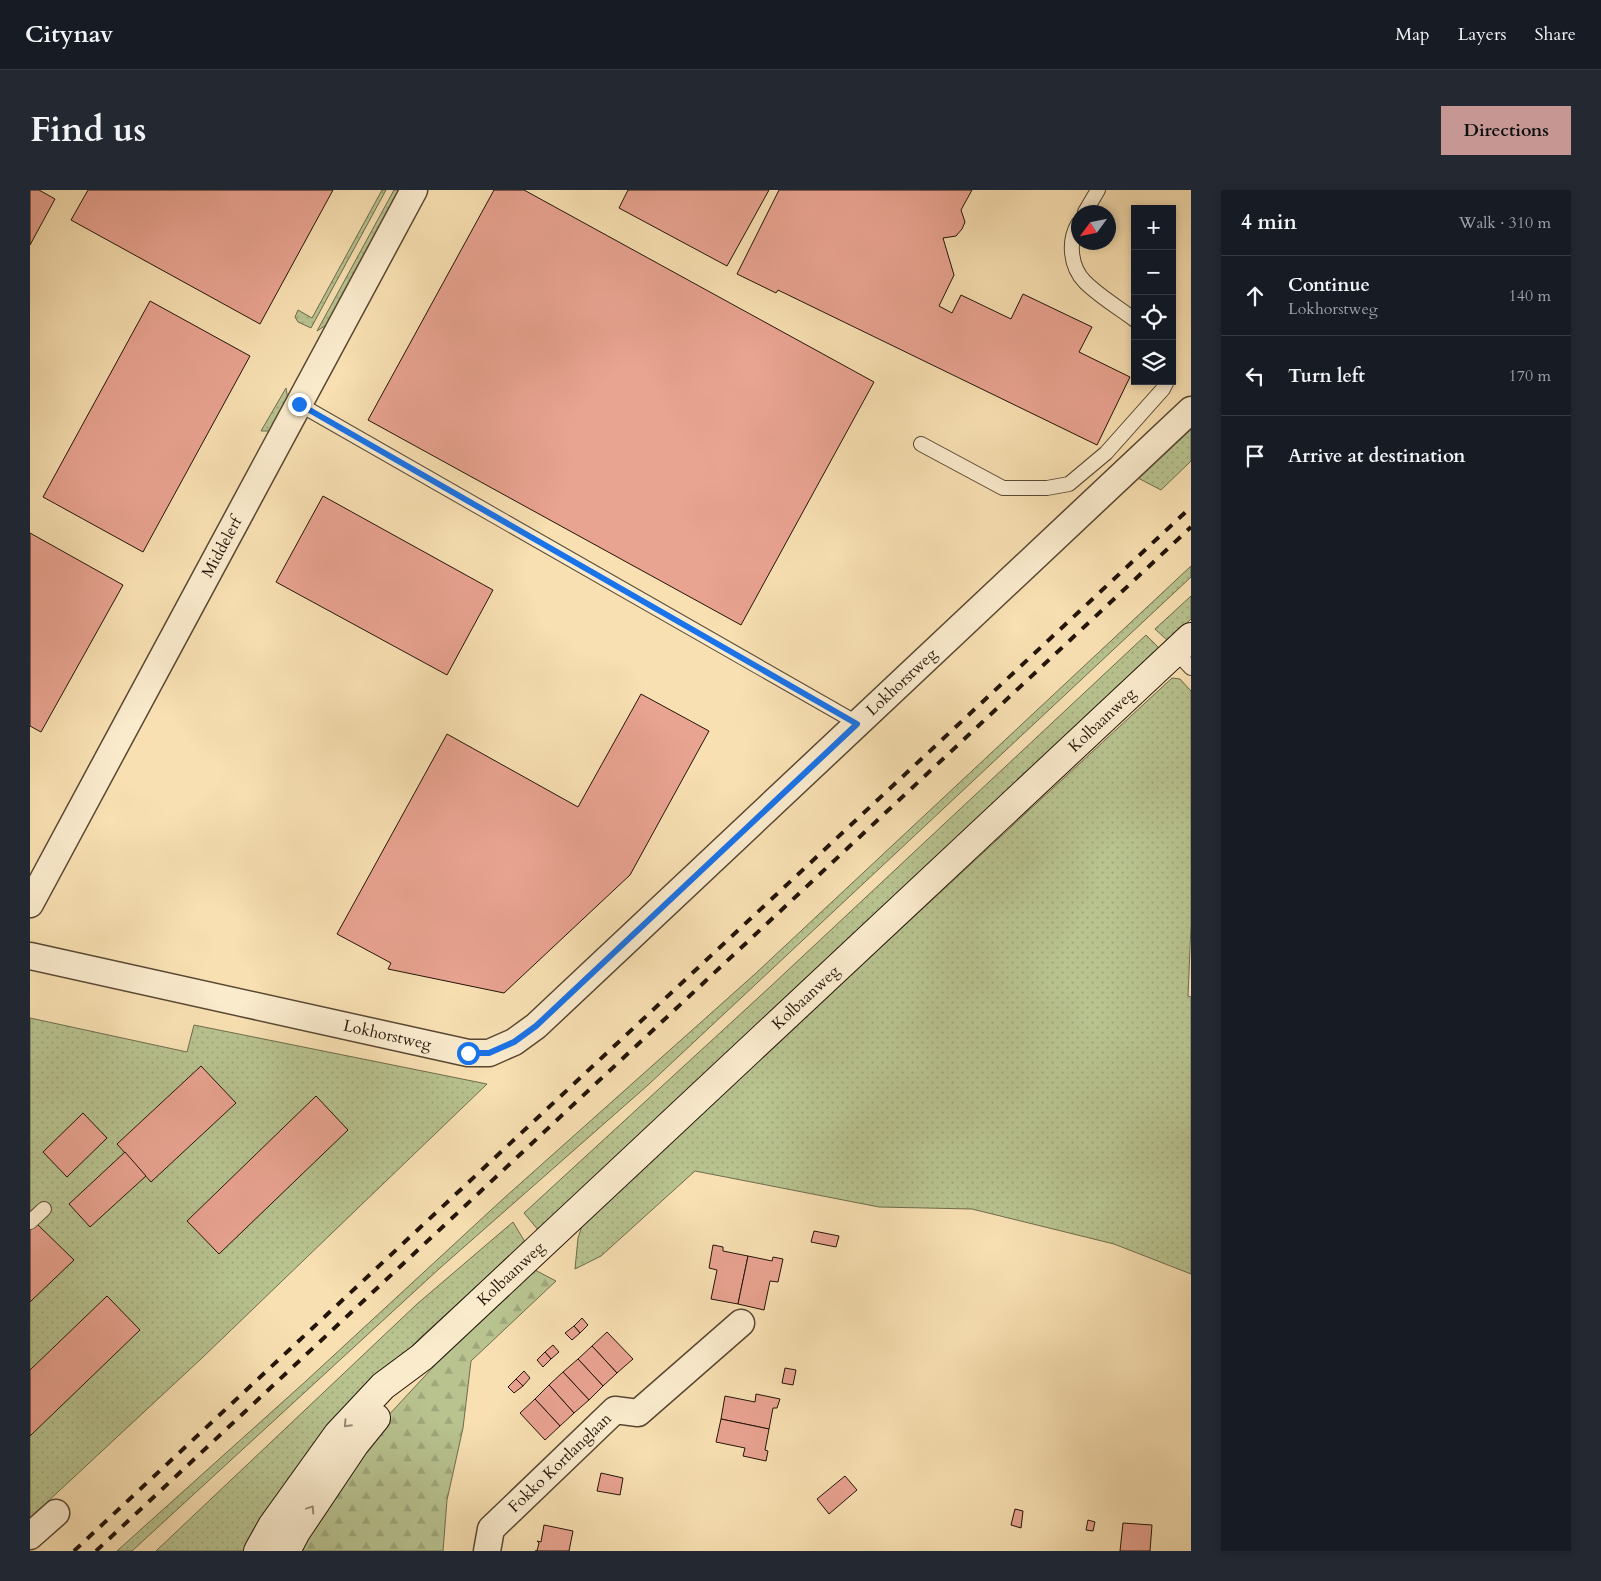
<!DOCTYPE html>
<html lang="en">
<head>
<meta charset="utf-8">
<style>
  :root { --surface:#171b24; --page:#242831; --text:#f1f3f6; --muted:#9ea1a6; --line:#363941; --accent:#c59692 }
  body { margin:0; font-family:Cardo,serif; background:var(--page); color:var(--text) }
  .controls { position:absolute; right:15px; top:15px; display:grid; overflow:hidden; border-radius:0px; box-shadow:0 2px 8px #0003 }
  .controls button { width:45px; height:45px; display:grid; place-items:center; padding:0; border:0; border-bottom:1px solid var(--line); background:var(--surface); color:var(--text); font:25px sans-serif }
  .compass { position:absolute; left:1041px; top:15px; width:45px; height:45px; border-radius:50%; background:var(--surface); box-shadow:0 2px 8px #0003; rotate:237deg }
  .stop { position:absolute; width:15px; height:15px; margin:-11px; border:4px solid #1a73e8; border-radius:50%; background:#fff }
  .stop.end { background:#1a73e8; border-color:#fff; box-shadow:0 1px 5px #0008 }
  .list { margin:0; padding:0; list-style:none }
  h2 { display:flex; justify-content:space-between; align-items:center; height:65px; margin:0; padding:0 20px; font-size:21px }
  h2 small { font-size:16px; font-weight:400; color:var(--muted) }
  .list li { display:grid; grid-template-columns:32px 1fr auto; gap:15px; align-items:center; box-sizing:border-box; height:80px; padding:0 20px; border-top:1px solid var(--line) }
  .list b { display:block; font-size:19px; white-space:nowrap }
  .list p { margin:0; font-size:16px; white-space:nowrap; color:var(--muted) }
  .list em { font-size:16px; font-style:normal; color:var(--muted) }
  .icon { flex:none; width:28px; height:28px; fill:none; stroke:currentColor; stroke-width:2; stroke-linecap:round; stroke-linejoin:round }
  .map { position:relative; flex:none; width:1161px; height:1361px; overflow:hidden; border-radius:0px }
  header { display:flex; align-items:center; gap:30px; box-sizing:border-box; height:70px; padding:0 25px; background:var(--surface); border-bottom:1px solid var(--line) }
  header strong { font-size:24px }
  nav { display:flex; gap:28px; margin-inline-start:auto; font-size:18px }
  .intro { display:flex; align-items:center; justify-content:space-between; box-sizing:border-box; height:120px; padding:0 30px }
  h1 { margin:0; font-size:35px }
  .button { padding:12px 22px; border-radius:0px; background:var(--accent); color:#111; font-size:18px; font-weight:700 }
  main { display:flex; gap:30px; padding:0 30px }
  aside { flex:1; background:var(--surface); border-radius:0px; box-shadow:0 2px 8px #0003 }
  .map>svg:first-child { display:block }
  .grass { fill:url(#grass-dots); stroke:#6e6c4c }
  .forest { fill:url(#forest-firs); stroke:#6e6c4c }
  .building { fill:#e9a391; stroke:#231408 }
  .lines { fill:none; stroke-linecap:round; stroke-linejoin:round }
  .lane-casing { stroke:#584732; stroke-width:16 }
  .street-casing { stroke:#584732; stroke-width:29 }
  .secondary-casing { stroke:#231408; stroke-width:30 }
  .lane { stroke:#faebcd; stroke-width:14 }
  .street { stroke:#faebcd; stroke-width:26 }
  .secondary { stroke:#faebcd; stroke-width:28 }
  .rail { stroke:#231408; stroke-width:4; stroke-dasharray:9 9; stroke-linecap:butt }
  .oneway { stroke:#998a74 }
  .route { stroke:#1a73e8; stroke-width:6 }
  .labels { text-anchor:middle; dominant-baseline:central; stroke-width:4; stroke-linejoin:round; paint-order:stroke }
  .street-label { font-size:16px; fill:#231408; stroke:#faebcd }
</style>
</head>
<body>
<header>
<strong>Citynav</strong>
<nav><a>Map</a><a>Layers</a><a>Share</a></nav>
</header>
<div class="intro"><h1>Find us</h1><a class="button">Directions</a></div>
<main>
<div class="map">
<svg width="1161" height="1361" viewBox="0 0 1161 1361">
  <defs>
    <pattern id="grass-dots" width="8" height="8" patternUnits="userSpaceOnUse" patternTransform="scale(1.25)"><rect width="8" height="8" fill="#b8c390"/><path d="M2 2h.1M6 6h.1" fill="none" stroke="#9ea77b" stroke-width="1.8" stroke-linecap="round"/></pattern>
    <pattern id="forest-firs" width="22" height="20" patternUnits="userSpaceOnUse" patternTransform="scale(1.25)"><rect width="22" height="20" fill="#b8c390"/><path d="M5 1l3.5 6h-7zM16 11l3.5 6h-7z" fill="#9ea77b"/></pattern>
  </defs>
  <rect width="100%" height="100%" fill="#f8e0b2"/>
  <filter id="stains"><feTurbulence type="fractalNoise" baseFrequency=".004" numOctaves="4"/><feColorMatrix values="0 0 0 0 .2 0 0 0 0 .09 0 0 0 0 .02 0 0 0 .5 -.17"/></filter>
  <radialGradient id="worn" r=".72"><stop offset=".6" stop-color="#630" stop-opacity="0"/><stop offset="1" stop-color="#630" stop-opacity=".3"/></radialGradient>
  <g class="grass">
    <polygon points="352,0 356,0 281,138 268,132 265,127 268,120 282,128"/>
    <polygon points="364,0 373,0 301,132 287,141"/>
    <polygon points="256,198 258,210 239,241 231,241"/>
    <polygon points="1161,239 1161,271 1131,300 1108,288"/>
    <polygon points="1161,376 1161,387 618,895 410,1078 102,1361 87,1361 276,1191 473,1009 725,784"/>
    <polygon points="1161,406 1161,429 1138,451 1125,439"/>
    <polygon points="1116,445 1129,458 509,1041 494,1023 741,796"/>
    <polygon points="1142,488 1150,489 1161,501 1161,735 1158,806 1161,807 1161,1084 1084,1054 942,1019 849,1017 665,981 571,1066 545,1079 548,1048 553,1033"/>
    <polygon points="0,828 157,862 164,835 457,894 172,1168 0,1328"/>
    <polygon points="483,1032 495,1052 392,1146 307,1231 217,1361 126,1361 387,1114"/>
  </g>
  <polygon class="forest" points="505,1080 526,1091 441,1171 433,1238 417,1310 413,1361 267,1361 330,1256 406,1174"/>
  <g class="building">
    <polygon points="0,0 9,0 25,9 0,55"/>
    <polygon points="58,0 303,0 230,134 41,30"/>
    <polygon points="464,0 494,0 844,192 711,435 338,230"/>
    <polygon points="598,0 739,0 697,76 589,18"/>
    <polygon points="749,0 942,0 931,20 935,32 932,39 926,46 913,48 924,85 909,116 922,123 931,105 981,129 993,104 1062,137 1049,162 1100,187 1067,255 748,100 746,103 707,84"/>
    <polygon points="120,111 220,166 113,362 13,307"/>
    <polygon points="293,306 463,400 417,485 246,392"/>
    <polygon points="0,343 93,395 11,542 0,536"/>
    <polygon points="611,504 679,541 600,685 474,803 358,779 361,773 307,744 417,544 548,617"/>
    <polygon points="171,876 206,913 121,992 87,954"/>
    <polygon points="286,906 318,940 189,1064 157,1031"/>
    <polygon points="53,923 77,948 37,987 13,962"/>
    <polygon points="95,962 116,986 60,1037 39,1014"/>
    <polygon points="6,1033 44,1070 0,1112 0,1039"/>
    <polygon points="784,1041 809,1046 806,1057 781,1052"/>
    <polygon points="683,1055 693,1057 693,1061 718,1066 708,1114 681,1109 687,1080 679,1078"/>
    <polygon points="718,1066 742,1071 743,1067 753,1069 748,1092 740,1091 734,1120 708,1114"/>
    <polygon points="77,1106 110,1140 0,1246 0,1180"/>
    <polygon points="552,1128 558,1135 550,1143 544,1136"/>
    <polygon points="544,1136 550,1143 542,1150 535,1143"/>
    <polygon points="577,1142 603,1169 587,1183 562,1156"/>
    <polygon points="523,1155 529,1162 521,1169 515,1162"/>
    <polygon points="562,1156 587,1183 573,1196 548,1169"/>
    <polygon points="515,1162 521,1169 513,1177 507,1170"/>
    <polygon points="548,1169 573,1196 559,1210 533,1182"/>
    <polygon points="755,1178 766,1180 763,1195 752,1193"/>
    <polygon points="494,1181 500,1188 493,1196 486,1189"/>
    <polygon points="533,1182 559,1210 544,1223 519,1195"/>
    <polygon points="486,1189 493,1196 484,1203 478,1197"/>
    <polygon points="519,1195 544,1223 530,1236 505,1209"/>
    <polygon points="726,1204 750,1209 747,1218 743,1218 739,1239 691,1229 695,1206 725,1212"/>
    <polygon points="505,1209 530,1236 515,1250 490,1223"/>
    <polygon points="691,1229 739,1239 735,1260 738,1261 736,1271 713,1266 715,1258 686,1252"/>
    <polygon points="571,1283 593,1288 590,1305 567,1301"/>
    <polygon points="815,1286 827,1300 799,1324 787,1309"/>
    <polygon points="985,1319 993,1321 991,1338 981,1335"/>
    <polygon points="1058,1330 1065,1332 1063,1341 1056,1340"/>
    <polygon points="1093,1333 1122,1335 1120,1361 1090,1361"/>
    <polygon points="514,1335 543,1341 539,1361 505,1361 507,1361 509,1353 507,1351 511,1352"/>
  </g>
  <g class="lines">
    <defs>
      <g id="lane">
        <polyline points="1055,22 1068,0"/>
        <path d="M1048 34C1038 51 1040 77 1055 92 1069 106 1089 118 1105 130"/>
        <polyline points="269,214 827,533"/>
        <polyline points="891,254 973,298 1017,298 1039,294 1076,263 1133,199 1137,191"/>
        <polyline points="1145,461 1161,478"/>
        <polyline points="0,1032 14,1019"/>
      </g>
      <g id="street">
        <path id="s1" d="M0 714 384 0"/>
        <path id="s2" d="M0 766 438 863H459L484 852 506 836 1161 220"/>
        <polyline points="0,1346 26,1323"/>
        <path id="s3" d="M457 1361 461 1339 585 1220 608 1223 711 1133"/>
      </g>
      <g id="secondary">
        <path id="s4" d="M228 1361 242 1336 308 1244 353 1196 392 1167 1161 447"/>
        <polyline points="256,1361 266,1342 325,1254 346,1228"/>
      </g>
    </defs>
    <use href="#lane" class="lane-casing"/>
    <use href="#street" class="street-casing"/>
    <use href="#secondary" class="secondary-casing"/>
    <use href="#lane" class="lane"/>
    <use href="#street" class="street"/>
    <use href="#secondary" class="secondary"/>
    <g class="rail">
      <polyline points="44,1361 1161,317"/>
      <polyline points="66,1361 1161,337"/>
    </g>
  </g>
  <defs><path id="oneway-chevron" d="M-2-3.5L2.5 0L-2 3.5" fill="none" stroke-width="1.6" stroke-linecap="round" stroke-linejoin="round" transform="scale(1.25)"/></defs>
  <g class="oneway">
    <use href="#oneway-chevron" transform="translate(317 1234) rotate(133)"/>
    <use href="#oneway-chevron" transform="translate(281 1319) rotate(-56)"/>
  </g>
  <g class="lines">
    <polyline class="route" points="269,214 827,534 506,836 484,852 459,863 438,863"/>
  </g>
  <g class="labels">
    <g class="street-label">
      <text stroke="none"><textPath href="#s1" startOffset="405">Middelerf</textPath></text>
      <text stroke="none"><textPath href="#s2" startOffset="1026">Lokhorstweg</textPath></text>
      <text stroke="none"><textPath href="#s4" startOffset="1188">Kolbaanweg</textPath></text>
      <text stroke="none"><textPath href="#s4" startOffset="782">Kolbaanweg</textPath></text>
      <text stroke="none"><textPath href="#s2" startOffset="366">Lokhorstweg</textPath></text>
      <text stroke="none"><textPath href="#s4" startOffset="378">Kolbaanweg</textPath></text>
      <text stroke="none"><textPath href="#s3" startOffset="118">Fokko Kortlanglaan</textPath></text>
    </g>
  </g>
  <rect width="100%" height="100%" filter="url(#stains)"/>
  <rect width="100%" height="100%" fill="url(#worn)"/>
</svg>
<div class="controls">
<button>+</button>
<button>−</button>
<button><svg class="icon" aria-label="locate" viewBox="0 0 24 24"><circle cx="12" cy="12" r="6"/><path d="M12 2v4M12 18v4M2 12h4M18 12h4"/></svg></button>
<button><svg class="icon" aria-label="layers" viewBox="0 0 24 24"><path d="M12 4l9 5-9 5-9-5zM3 14l9 5 9-5"/></svg></button>
</div>
<svg class="compass" viewBox="-18 -18 36 36"><path d="M0-13l5 13h-10z" fill="#e53935"/><path d="M0 13l5-13h-10z" fill="#9ea1a6"/></svg>
<div class="stop" style="left:438px;top:863px"></div>
<div class="stop end" style="left:269px;top:214px"></div>
</div>
<aside>
<h2>4 min<small>Walk · 310 m</small></h2>
<ul class="list">
<li><svg class="icon" aria-label="ahead" viewBox="0 0 24 24"><path d="M12 20V5M6 11l6-6 6 6"/></svg><div><b>Continue</b><p>Lokhorstweg</p></div><em>140 m</em></li>
<li><svg class="icon" aria-label="left" viewBox="0 0 24 24"><path d="M17 20v-9H6M10 6l-5 5 5 5"/></svg><div><b>Turn left</b></div><em>170 m</em></li>
<li><svg class="icon" aria-label="arrive" viewBox="0 0 24 24"><path d="M6 21V4h12l-3 4 3 4H6"/></svg><div><b>Arrive at destination</b></div></li>
</ul>
</aside>
</main>
</body>
</html>
